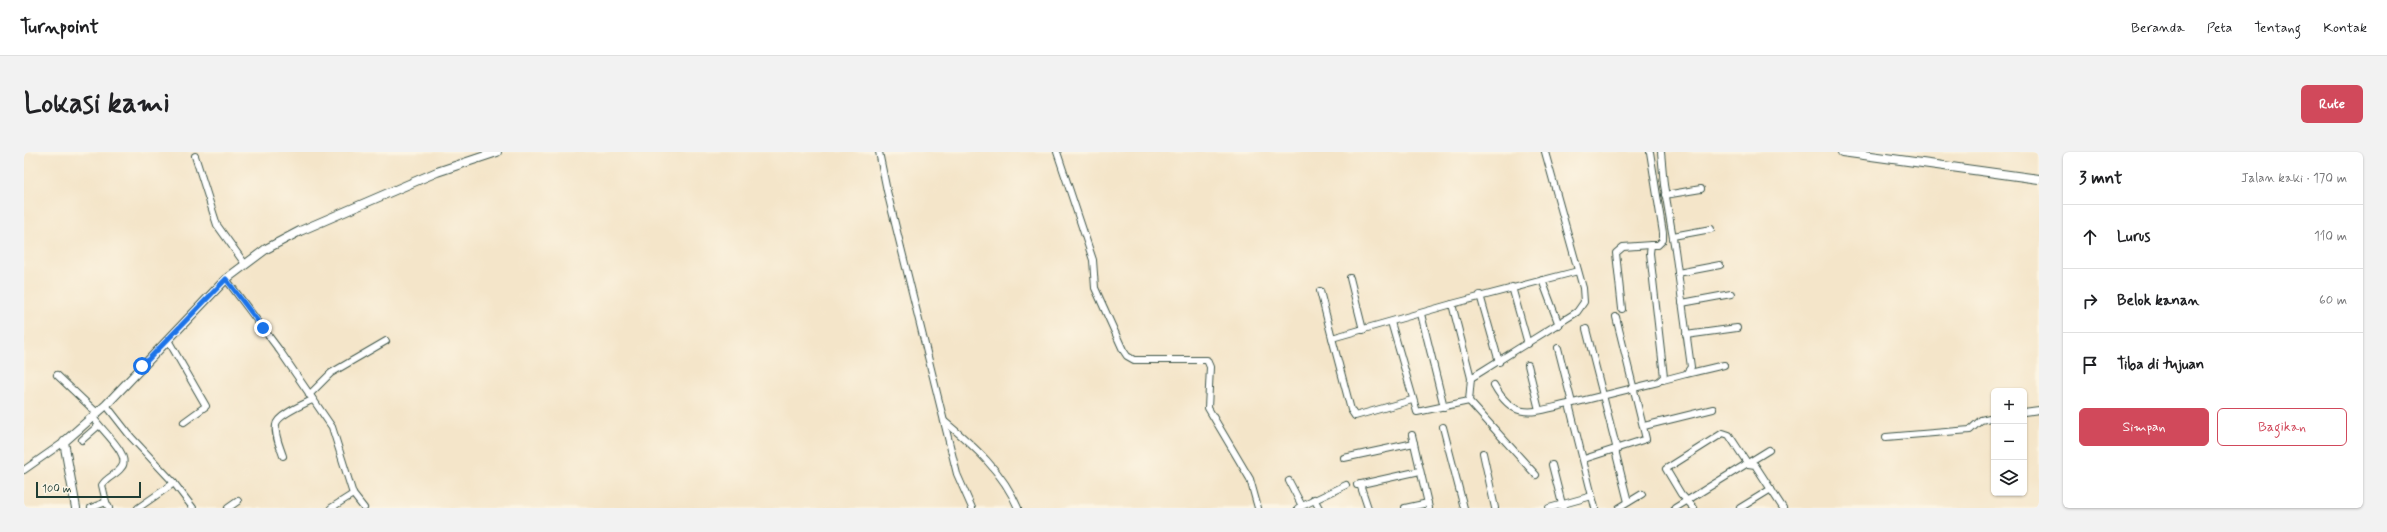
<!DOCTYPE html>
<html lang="id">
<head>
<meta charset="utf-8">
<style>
  :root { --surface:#fff; --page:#f2f2f2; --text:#202124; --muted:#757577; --line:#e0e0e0; --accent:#d1495b }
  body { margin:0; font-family:Mynerve,sans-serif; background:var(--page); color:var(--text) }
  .controls { position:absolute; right:12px; bottom:12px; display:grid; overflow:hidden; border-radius:6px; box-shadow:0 1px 3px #0004 }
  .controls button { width:36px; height:36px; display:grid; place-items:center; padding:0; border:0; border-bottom:1px solid var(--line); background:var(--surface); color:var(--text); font:20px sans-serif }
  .scale { position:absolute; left:12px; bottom:10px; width:105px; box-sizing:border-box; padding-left:4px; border:2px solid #1f3d34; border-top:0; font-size:11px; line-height:14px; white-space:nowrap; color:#1f3d34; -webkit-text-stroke:3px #fcf5e5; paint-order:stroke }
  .stop { position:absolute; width:12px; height:12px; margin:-9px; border:3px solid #1a73e8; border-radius:50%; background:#fff }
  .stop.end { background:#1a73e8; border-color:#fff; box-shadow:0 1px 4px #0008 }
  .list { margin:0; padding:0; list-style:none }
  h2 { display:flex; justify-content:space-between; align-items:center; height:52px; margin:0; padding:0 16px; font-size:17px }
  h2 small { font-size:13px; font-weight:400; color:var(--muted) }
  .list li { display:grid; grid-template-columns:26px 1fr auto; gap:12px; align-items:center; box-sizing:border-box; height:64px; padding:0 16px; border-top:1px solid var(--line) }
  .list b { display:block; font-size:15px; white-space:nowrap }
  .list em { font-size:13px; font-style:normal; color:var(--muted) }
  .actions { display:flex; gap:8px; padding:12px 16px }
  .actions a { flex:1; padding:9px 0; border:1px solid var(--accent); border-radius:6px; text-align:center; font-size:14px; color:var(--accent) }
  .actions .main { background:var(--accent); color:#fff }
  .icon { flex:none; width:22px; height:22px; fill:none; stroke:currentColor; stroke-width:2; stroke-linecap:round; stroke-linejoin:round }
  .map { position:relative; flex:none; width:2015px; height:356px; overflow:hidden; border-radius:6px }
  header { display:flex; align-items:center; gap:24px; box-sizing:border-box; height:56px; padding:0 20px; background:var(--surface); border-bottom:1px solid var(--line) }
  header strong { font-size:19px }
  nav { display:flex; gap:22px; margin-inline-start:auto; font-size:14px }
  .intro { display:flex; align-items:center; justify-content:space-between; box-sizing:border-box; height:96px; padding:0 24px }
  h1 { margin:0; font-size:28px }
  .button { padding:10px 18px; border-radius:6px; background:var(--accent); color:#fff; font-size:14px; font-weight:700 }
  main { display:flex; gap:24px; padding:0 24px }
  aside { flex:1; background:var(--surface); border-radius:6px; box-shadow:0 1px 3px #0004 }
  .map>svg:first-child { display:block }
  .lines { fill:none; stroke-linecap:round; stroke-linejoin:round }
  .minor-casing { stroke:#3f564a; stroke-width:8 }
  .tertiary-casing { stroke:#3f564a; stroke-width:10 }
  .minor { stroke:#fff; stroke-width:6 }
  .tertiary { stroke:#fff; stroke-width:8 }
  .route { stroke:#1a73e8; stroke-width:5 }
</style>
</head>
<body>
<header>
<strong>Turnpoint</strong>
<nav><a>Beranda</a><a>Peta</a><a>Tentang</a><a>Kontak</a></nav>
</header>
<div class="intro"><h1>Lokasi kami</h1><a class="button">Rute</a></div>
<main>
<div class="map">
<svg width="2015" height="356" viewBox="0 0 2015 356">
  <rect width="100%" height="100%" fill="#fcf5e5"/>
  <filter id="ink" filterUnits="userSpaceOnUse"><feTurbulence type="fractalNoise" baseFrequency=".025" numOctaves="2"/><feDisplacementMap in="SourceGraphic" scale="8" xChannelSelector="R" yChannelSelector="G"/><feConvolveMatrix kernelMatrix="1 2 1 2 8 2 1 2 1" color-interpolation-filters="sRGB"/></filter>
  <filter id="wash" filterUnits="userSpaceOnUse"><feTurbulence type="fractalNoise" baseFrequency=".012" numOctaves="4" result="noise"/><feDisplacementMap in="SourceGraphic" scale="16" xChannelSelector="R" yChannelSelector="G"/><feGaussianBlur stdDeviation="0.9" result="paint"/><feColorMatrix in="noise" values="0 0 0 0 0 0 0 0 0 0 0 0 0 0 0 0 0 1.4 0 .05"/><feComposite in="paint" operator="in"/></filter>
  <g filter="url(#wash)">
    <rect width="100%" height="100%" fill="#f4e5c9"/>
  </g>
  <g filter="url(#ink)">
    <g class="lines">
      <defs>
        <g id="minor">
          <polyline points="855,0 863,39 933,322 948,356"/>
          <polyline points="1033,0 1069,108 1071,136 1099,198 1103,204 1110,208 1183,208 1186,215 1184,256 1226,327 1234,356"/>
          <polyline points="1637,0 1640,33 1651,98 1667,215 1662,222 1639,228"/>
          <polyline points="171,4 193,73 221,112"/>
          <polyline points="1641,43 1677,37"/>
          <polyline points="1649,84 1687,77"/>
          <polyline points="1654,121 1696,113"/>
          <polyline points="1326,126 1339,178"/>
          <polyline points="202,127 256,199 308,275 329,342 307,356"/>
          <polyline points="1518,128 1535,173"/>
          <polyline points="1488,135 1504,192"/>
          <polyline points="1296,139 1308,186 1428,152"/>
          <polyline points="1456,143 1475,210"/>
          <polyline points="1658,151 1707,142"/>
          <polyline points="1598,157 1592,101 1599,95 1627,93"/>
          <polyline points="1397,162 1420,255"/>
          <polyline points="1367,170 1393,260 1445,249"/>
          <polyline points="1562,177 1593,298"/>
          <polyline points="1662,183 1713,176"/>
          <polyline points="1308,186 1327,258 1331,264 1388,248"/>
          <polyline points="144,188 182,254 160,270"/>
          <polyline points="1534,196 1548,251"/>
          <polyline points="1504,213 1515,258"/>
          <polyline points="1662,222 1700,213"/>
          <polyline points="33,223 73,261"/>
          <polyline points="1447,226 1553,160 1560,150 1559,136 1521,0"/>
          <path d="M1470 233C1491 271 1510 259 1545 252"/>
          <polyline points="285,243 307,221 362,189"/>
          <polyline points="82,253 107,285 150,331 114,356"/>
          <polyline points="2000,260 2015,258"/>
          <path d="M69 265C76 277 109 304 97 316 92 323 83 325 78 333L82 350"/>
          <path d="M920 269C950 294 979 320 994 356"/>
          <polyline points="1620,274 1689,257"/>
          <polyline points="1419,275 1440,356"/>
          <polyline points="1388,283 1405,356"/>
          <polyline points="1862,285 1946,278 1957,268 1970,265"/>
          <polyline points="58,288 74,274"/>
          <polyline points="1591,298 1604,350"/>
          <polyline points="1459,301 1471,356"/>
          <path d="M259 304C256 295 250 282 252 273 252 264 280 252 288 248"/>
          <polyline points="1320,306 1390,291"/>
          <polyline points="1560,307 1622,287 1592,165"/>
          <polyline points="1528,313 1539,356"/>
          <polyline points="0,318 40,290"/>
          <polyline points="1512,323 1445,249 1447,226 1428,152 1554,119"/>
          <polyline points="1265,329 1278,354"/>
          <polyline points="150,331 169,356"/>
          <polyline points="1336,332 1344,356"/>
          <polyline points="1333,333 1396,319"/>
          <polyline points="329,342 340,356"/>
          <polyline points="1290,347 1295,356"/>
          <polyline points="67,356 82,350 85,356"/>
          <polyline points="204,356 214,349"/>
          <polyline points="1274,356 1322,333"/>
          <polyline points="1381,356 1404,351"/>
          <polyline points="1525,356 1568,344"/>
          <polyline points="1571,356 1545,252 1634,230 1640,225 1626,101 1627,93 1634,93 1639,88 1639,81 1626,0"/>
          <polyline points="1595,356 1618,342"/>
          <polyline points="1651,356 1745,298"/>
          <polyline points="1670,356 1657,342 1642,317 1699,281 1705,283 1724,312 1731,313 1759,356"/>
          <polyline points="1716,356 1747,337"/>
        </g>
        <g id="tertiary">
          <polyline points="1818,0 2015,27"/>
          <polyline points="52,356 40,290 82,253 202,127 242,97 276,79 413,20 473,0"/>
        </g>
      </defs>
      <use href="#minor" class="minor-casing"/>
      <use href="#tertiary" class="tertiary-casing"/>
      <use href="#minor" class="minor"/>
      <use href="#tertiary" class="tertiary"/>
    </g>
  </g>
  <g class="lines" filter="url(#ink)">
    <polyline class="route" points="118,214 202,127 239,176"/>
  </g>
</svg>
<div class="controls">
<button>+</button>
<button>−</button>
<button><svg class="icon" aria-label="layers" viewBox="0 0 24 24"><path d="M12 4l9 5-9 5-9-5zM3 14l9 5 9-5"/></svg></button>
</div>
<div class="scale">100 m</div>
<div class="stop" style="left:118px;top:214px"></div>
<div class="stop end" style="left:239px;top:176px"></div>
</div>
<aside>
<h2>3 mnt<small>Jalan kaki · 170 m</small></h2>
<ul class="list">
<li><svg class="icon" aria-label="ahead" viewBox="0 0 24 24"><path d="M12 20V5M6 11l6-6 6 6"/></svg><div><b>Lurus</b></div><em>110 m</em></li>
<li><svg class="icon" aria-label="right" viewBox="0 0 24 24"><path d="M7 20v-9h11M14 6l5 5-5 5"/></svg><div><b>Belok kanan</b></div><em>60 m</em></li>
<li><svg class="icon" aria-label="arrive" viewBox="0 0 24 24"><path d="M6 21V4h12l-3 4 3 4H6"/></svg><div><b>Tiba di tujuan</b></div></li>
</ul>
<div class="actions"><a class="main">Simpan</a><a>Bagikan</a></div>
</aside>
</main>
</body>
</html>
